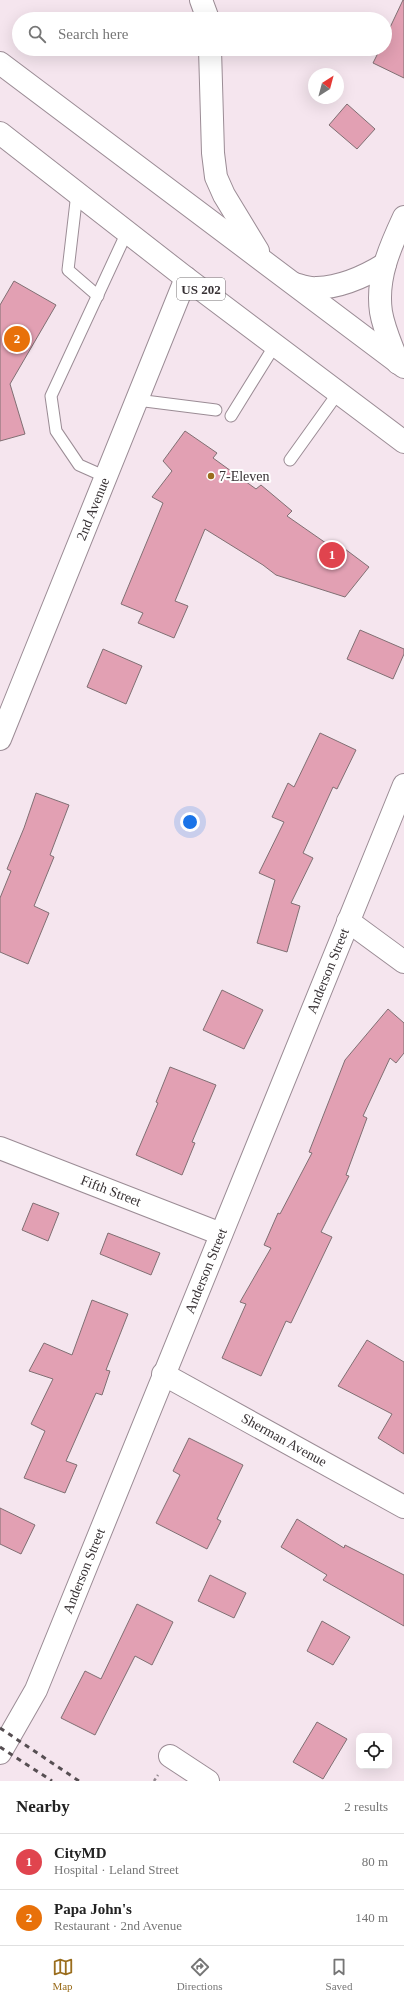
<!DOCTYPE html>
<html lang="en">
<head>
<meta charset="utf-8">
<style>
  :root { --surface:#fff; --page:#f6f6f6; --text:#222; --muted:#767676; --line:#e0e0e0; --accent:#9a6d1d }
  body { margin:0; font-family:"Times New Roman",serif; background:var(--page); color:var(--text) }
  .controls { position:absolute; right:12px; bottom:12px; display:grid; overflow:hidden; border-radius:8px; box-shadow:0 4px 16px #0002 }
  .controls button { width:36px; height:36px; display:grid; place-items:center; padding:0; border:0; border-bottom:1px solid var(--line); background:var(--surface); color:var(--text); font:20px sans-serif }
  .compass { position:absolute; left:308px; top:68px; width:36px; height:36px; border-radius:50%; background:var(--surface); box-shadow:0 4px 16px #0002; rotate:36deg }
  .you { position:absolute; left:190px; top:822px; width:14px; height:14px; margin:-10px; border:3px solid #fff; border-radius:50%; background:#1a73e8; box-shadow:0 0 0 6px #1a73e833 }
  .badge { display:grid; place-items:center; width:26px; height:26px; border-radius:50%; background:var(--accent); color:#fff; font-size:13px; font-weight:700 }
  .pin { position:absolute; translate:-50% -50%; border:2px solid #fff; box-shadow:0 1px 4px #0006 }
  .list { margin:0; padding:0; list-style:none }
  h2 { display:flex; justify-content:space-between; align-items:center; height:52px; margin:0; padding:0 16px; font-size:17px }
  h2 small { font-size:13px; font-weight:400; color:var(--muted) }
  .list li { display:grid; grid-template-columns:26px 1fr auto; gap:12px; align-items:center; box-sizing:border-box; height:56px; padding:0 16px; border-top:1px solid var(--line) }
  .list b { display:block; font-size:15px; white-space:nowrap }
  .list p { margin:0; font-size:13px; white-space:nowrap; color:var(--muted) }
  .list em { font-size:13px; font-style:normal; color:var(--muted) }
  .icon { flex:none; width:22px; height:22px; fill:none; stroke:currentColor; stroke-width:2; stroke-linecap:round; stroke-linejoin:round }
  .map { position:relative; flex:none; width:404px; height:1781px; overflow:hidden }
  .search { position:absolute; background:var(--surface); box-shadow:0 4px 16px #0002; left:12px; right:12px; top:12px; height:44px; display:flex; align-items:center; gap:10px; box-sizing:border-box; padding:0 14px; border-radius:22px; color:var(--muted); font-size:15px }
  .sheet { height:164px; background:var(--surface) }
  nav { display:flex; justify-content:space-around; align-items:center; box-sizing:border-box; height:56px; border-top:1px solid var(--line); background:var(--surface); font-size:11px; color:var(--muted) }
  nav a { display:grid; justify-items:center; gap:2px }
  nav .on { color:var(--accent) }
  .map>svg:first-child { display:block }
  .building { fill:#e2a0b3; stroke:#806f73 }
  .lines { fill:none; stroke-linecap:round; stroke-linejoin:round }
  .lane-casing { stroke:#9b8c95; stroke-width:13 }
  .street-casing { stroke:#9b8c95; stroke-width:24 }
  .highway-casing { stroke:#9b8c95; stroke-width:24 }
  .path { stroke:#92878d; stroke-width:2.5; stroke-dasharray:3 3; stroke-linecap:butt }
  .lane { stroke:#fff; stroke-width:11 }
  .street { stroke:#fff; stroke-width:22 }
  .highway { stroke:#fff; stroke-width:22 }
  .rail { stroke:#564e52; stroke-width:3; stroke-dasharray:5 5; stroke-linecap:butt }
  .poi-dot { fill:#9a6d1d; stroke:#fff; stroke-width:1.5 }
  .labels { text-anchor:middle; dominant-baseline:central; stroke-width:4; stroke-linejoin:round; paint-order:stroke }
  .shield { fill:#fff; stroke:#747072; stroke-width:1 }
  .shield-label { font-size:13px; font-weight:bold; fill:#383235 }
  .poi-label { font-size:14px; fill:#383235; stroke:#fff; text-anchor:start }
  .street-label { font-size:14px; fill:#383235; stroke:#fff }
</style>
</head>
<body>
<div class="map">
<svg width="404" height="1781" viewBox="0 0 404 1781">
  <rect width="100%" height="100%" fill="#f5e5ee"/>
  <g class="building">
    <polygon points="403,0 404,0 404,78 373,63 380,49 385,49 385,38"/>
    <polygon points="347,104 375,129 357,149 329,125"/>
    <polygon points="14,281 56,305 10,384 25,434 0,441 0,305"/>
    <polygon points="185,431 217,453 213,458 256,489 261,485 292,511 287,516 333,548 337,543 369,567 345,597 276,575 263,565 205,529 175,601 188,606 174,638 138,623 143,613 121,604 163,503 152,497 172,471 163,461"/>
    <polygon points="360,630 404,649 404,654 393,679 347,659"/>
    <polygon points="103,649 142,666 126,704 87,687"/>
    <polygon points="320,733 356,750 337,789 333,787 303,853 313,858 291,903 300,906 287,952 257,943 275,880 259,873 284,822 272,817 288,783 294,787"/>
    <polygon points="36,793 69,805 50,855 54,857 34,906 49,913 28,964 0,952 0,898 11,871 7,869 24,828"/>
    <polygon points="222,990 263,1010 244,1049 203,1030"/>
    <polygon points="388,1009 404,1023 404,1053 396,1063 390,1058 363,1116 367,1118 346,1175 349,1176 321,1232 332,1237 291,1323 286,1321 261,1376 222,1358 246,1304 240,1302 271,1248 264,1245 278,1213 280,1214 312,1153 309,1152 345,1060"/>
    <polygon points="170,1067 216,1085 192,1142 195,1143 182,1175 136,1155 158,1103 156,1102"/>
    <polygon points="33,1203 59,1213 48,1241 22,1230"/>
    <polygon points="108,1233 160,1253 151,1275 100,1254"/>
    <polygon points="92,1300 128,1314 106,1370 110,1371 102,1395 96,1393 66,1461 77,1465 65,1493 24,1478 45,1431 31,1424 53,1379 29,1371 44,1343 72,1355"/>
    <polygon points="367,1340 404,1362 404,1454 378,1438 392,1414 338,1386"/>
    <polygon points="189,1438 243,1465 217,1519 221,1521 207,1549 156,1523 180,1475 173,1471"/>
    <polygon points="0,1508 35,1525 21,1554 0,1544"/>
    <polygon points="297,1519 344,1548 345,1545 404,1575 404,1626 323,1580 327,1575 281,1547"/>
    <polygon points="210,1575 246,1593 234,1618 198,1601"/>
    <polygon points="137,1604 173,1622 152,1665 135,1656 95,1735 61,1718 85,1671 101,1679"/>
    <polygon points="322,1621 350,1637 333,1665 307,1651"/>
    <polygon points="317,1722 347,1739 323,1779 293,1762"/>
  </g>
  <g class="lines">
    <defs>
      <g id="lane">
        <polyline points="77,193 68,270 98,296"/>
        <polyline points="137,400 216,410"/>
        <polyline points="231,416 275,345"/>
        <polyline points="290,460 338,393"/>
        <polyline points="106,477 79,465 56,431 51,396 127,232"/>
      </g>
      <g id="street">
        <path d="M295 284C302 286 310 289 317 288 342 287 364 277 385 264"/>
        <path d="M398 363C392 346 384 330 381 312 376 278 390 247 404 217"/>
        <polyline points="0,739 186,278"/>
        <polyline points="348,921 404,962"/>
        <polyline points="0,1148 221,1234"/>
        <polyline points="163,1374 404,1507"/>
        <polyline points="0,1753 36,1690 404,785"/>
        <polyline points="170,1756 208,1781"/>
      </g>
      <g id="highway">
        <polyline points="201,0 208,19"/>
        <polyline points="210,49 213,153 216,177 224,195 258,251"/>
        <polyline points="0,63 404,367"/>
        <polyline points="0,133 186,278 404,442"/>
      </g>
    </defs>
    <use href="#lane" class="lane-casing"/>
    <use href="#street" class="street-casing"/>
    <use href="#highway" class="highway-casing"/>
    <polyline class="path" points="154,1781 158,1775"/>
    <use href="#lane" class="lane"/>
    <use href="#street" class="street"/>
    <use href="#highway" class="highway"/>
    <g class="rail">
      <polyline points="0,1728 79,1781"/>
      <polyline points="0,1747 52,1781"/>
    </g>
  </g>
  <circle class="poi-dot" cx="211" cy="476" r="4"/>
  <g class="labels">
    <rect class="shield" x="177" y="278" width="48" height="22" rx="3"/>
    <g class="shield-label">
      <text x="201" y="289">US 202</text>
    </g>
    <g class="poi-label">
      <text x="219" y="476">7-Eleven</text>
    </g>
    <g class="street-label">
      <text transform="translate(93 509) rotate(-68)">2nd Avenue</text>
      <text transform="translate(328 971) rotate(-68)">Anderson Street</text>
      <text transform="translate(111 1191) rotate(21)">Fifth Street</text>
      <text transform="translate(206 1271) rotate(-68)">Anderson Street</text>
      <text transform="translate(284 1440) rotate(29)">Sherman Avenue</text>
      <text transform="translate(84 1571) rotate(-68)">Anderson Street</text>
    </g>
  </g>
</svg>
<div class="controls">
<button><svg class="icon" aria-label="locate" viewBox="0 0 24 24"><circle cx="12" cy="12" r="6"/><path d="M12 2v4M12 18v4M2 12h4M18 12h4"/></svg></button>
</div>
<svg class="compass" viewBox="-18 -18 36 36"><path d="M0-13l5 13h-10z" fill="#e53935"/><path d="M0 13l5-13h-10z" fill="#767676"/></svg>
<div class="you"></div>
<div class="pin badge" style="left:332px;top:555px;background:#e0444e">1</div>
<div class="pin badge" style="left:17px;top:339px;background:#e8710a">2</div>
<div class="search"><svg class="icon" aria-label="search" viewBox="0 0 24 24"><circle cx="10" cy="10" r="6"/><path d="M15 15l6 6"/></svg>Search here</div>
</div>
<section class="sheet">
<h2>Nearby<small>2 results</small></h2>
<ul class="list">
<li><span class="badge" style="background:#e0444e">1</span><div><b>CityMD</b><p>Hospital · Leland Street</p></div><em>80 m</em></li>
<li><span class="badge" style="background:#e8710a">2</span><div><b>Papa John's</b><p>Restaurant · 2nd Avenue</p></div><em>140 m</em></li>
</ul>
</section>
<nav>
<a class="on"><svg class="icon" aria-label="map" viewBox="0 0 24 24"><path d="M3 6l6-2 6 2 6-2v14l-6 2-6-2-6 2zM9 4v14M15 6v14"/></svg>Map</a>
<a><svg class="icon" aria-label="directions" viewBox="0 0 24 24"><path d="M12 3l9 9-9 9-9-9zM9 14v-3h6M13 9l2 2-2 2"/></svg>Directions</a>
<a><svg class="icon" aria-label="saved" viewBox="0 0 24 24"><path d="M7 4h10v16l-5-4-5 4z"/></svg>Saved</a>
</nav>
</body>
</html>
